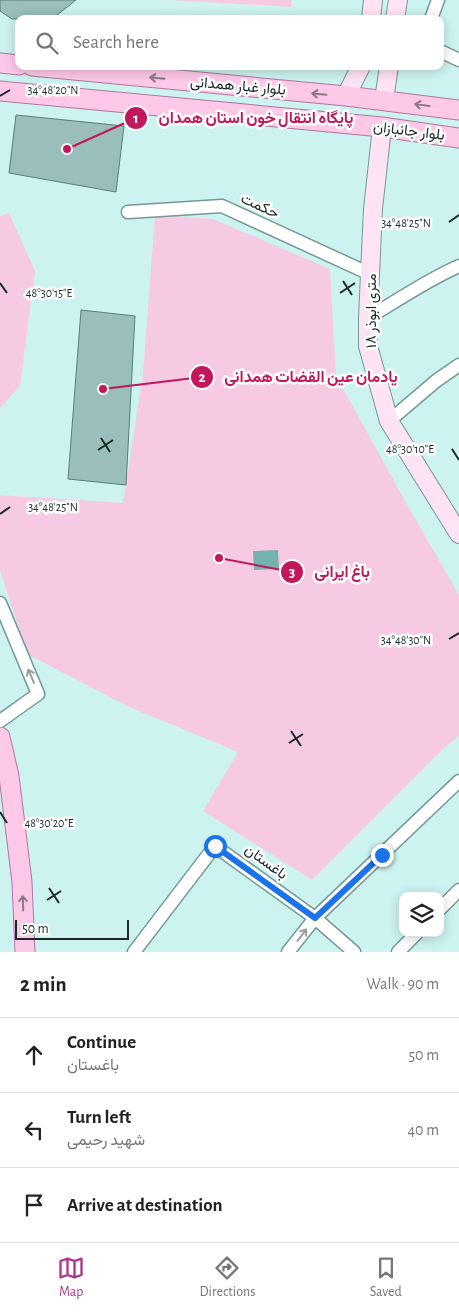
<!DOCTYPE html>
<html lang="en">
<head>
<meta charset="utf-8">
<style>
  :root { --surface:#fff; --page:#f6f6f6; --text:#222; --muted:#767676; --line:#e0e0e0; --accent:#ae3589 }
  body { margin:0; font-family:"Alegreya Sans",Vazirmatn,sans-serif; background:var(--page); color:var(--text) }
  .controls { position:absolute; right:15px; bottom:15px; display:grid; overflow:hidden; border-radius:10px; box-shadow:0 2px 12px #0003 }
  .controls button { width:45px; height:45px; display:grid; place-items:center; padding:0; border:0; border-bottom:1px solid var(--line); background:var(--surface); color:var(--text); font:25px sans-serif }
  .scale { position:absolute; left:15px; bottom:12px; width:114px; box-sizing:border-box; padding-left:5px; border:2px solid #1a2928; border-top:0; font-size:14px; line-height:18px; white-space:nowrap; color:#1a2928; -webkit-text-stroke:4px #fff; paint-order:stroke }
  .stop { position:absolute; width:15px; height:15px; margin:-11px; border:4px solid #1a73e8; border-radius:50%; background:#fff }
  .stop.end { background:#1a73e8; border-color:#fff; box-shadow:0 1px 5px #0008 }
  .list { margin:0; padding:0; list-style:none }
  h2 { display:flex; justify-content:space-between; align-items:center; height:65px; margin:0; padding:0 20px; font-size:21px }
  h2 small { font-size:16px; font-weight:400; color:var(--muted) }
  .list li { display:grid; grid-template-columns:32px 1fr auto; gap:15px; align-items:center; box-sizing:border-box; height:75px; padding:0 20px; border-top:1px solid var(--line) }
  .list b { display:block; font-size:19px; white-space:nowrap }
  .list p { margin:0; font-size:16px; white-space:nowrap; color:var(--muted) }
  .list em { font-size:16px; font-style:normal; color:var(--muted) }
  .icon { flex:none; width:28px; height:28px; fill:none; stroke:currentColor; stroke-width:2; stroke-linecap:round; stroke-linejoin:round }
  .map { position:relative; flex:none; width:459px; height:952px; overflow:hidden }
  .search { position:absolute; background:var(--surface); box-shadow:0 2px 12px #0003; left:15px; right:15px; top:15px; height:55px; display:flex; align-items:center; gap:12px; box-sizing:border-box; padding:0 18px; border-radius:10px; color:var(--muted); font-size:19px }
  .sheet { height:290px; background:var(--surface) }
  nav { display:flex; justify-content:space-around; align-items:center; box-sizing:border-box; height:70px; border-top:1px solid var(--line); background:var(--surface); font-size:14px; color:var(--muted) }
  nav a { display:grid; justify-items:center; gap:2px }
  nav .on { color:var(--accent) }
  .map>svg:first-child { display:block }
  .green { fill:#f7cae4 }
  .water { fill:#72b3ae }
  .building { fill:#99bebb; stroke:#5a7e7b }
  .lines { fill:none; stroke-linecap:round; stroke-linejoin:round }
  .street-casing { stroke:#759996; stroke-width:15 }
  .secondary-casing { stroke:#759996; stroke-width:20 }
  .primary-casing { stroke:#ae789c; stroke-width:21 }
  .street { stroke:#fff; stroke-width:12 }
  .secondary { stroke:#fee3f4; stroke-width:18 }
  .primary { stroke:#fec8e9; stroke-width:19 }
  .oneway { stroke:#8c7888 }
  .oneway2 { stroke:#989f9e }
  .route { stroke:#1a73e8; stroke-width:6 }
  .ticks { fill:none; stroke:#1a2928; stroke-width:2 }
  .labels { text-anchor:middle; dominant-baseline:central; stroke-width:5; stroke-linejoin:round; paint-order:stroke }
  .street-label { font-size:15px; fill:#1a2928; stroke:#fff }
  .ticks-label { font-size:12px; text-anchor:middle; fill:#1a2928; stroke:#fff; stroke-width:5; stroke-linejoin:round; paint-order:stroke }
  .leader { fill:none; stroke:#c2185b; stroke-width:2 }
  .callout-dot { fill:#c2185b; stroke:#fff; stroke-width:2 }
  .mark-label { font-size:15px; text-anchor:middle; font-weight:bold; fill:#fff }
  .callout-label { font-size:16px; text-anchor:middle; font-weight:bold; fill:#c2185b; stroke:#fff; stroke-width:5; stroke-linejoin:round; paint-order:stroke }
</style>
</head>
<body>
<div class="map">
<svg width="459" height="952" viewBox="0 0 459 952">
  <rect width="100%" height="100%" fill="#ccf3f0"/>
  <g class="green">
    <polygon points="170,0 292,0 291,7"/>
    <polygon points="9,213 35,271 20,386 0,408 0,216"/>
    <polygon points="155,215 213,219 330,269 336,376 405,501 459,595 459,736 442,750 312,880 203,811 238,752 127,706 27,654 0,570 0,495 123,503 143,374"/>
  </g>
  <polygon class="water" points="278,550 279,569 254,570 253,551"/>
  <g class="building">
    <polygon points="0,0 76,0 52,19 12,19 0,11"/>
    <polygon points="16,115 124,126 116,192 9,173"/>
    <polygon points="81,310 135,316 126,485 68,479"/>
  </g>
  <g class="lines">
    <defs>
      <g id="street">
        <polyline points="431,19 438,0"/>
        <polyline points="440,51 459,60"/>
        <polyline points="128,212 222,206 370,274"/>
        <path d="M368 318C398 300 427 280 459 266"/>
        <polyline points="389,421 436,381 459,365"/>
        <polyline points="0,603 38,694 0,721"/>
        <polyline points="440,909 459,890"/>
        <polyline points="134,952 215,846 315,918 354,952"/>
        <polyline points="288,952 315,918 459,781"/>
        <polyline points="398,952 417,933"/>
      </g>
      <g id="secondary">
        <polyline points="371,19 373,0"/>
        <polyline points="395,19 398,0"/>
        <polyline points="346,96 361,66"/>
        <polyline points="384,100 389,66"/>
        <polyline points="382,127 373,209 368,318 368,346 389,421 459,534"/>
      </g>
      <g id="primary">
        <polyline points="0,63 19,65"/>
        <polyline points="32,66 346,96 459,110"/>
        <polyline points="0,91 382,127 459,138"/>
        <polyline points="0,737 9,776 22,882 25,952"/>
      </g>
    </defs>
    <use href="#street" class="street-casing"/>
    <use href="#secondary" class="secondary-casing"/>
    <use href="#primary" class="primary-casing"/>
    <use href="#street" class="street"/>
    <use href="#secondary" class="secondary"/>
    <use href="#primary" class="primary"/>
  </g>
  <defs><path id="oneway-shaft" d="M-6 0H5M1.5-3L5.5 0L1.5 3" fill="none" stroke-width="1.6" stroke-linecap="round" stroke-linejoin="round" transform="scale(1.25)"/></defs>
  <g class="oneway">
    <use href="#oneway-shaft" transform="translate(157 78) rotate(-175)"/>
    <use href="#oneway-shaft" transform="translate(319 94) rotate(-175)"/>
    <use href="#oneway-shaft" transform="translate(422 105) rotate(-172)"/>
    <use href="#oneway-shaft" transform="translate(23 903) rotate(-92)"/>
  </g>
  <g class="oneway2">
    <use href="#oneway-shaft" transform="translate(31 676) rotate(-113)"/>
    <use href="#oneway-shaft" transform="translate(302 935) rotate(-52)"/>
  </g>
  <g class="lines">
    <polyline class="route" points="215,846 315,918 382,855"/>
  </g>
  <path class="ticks" d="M0 96 10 90M449 222 459 215M343 281 352 295M0 283 7 293M340 293 355 283M101 438 110 452M452 449 459 460M98 450 113 440M0 514 10 507M449 639 459 633M291 731 301 746M289 743 303 734M0 812 7 823M49 888 59 903M47 900 61 891"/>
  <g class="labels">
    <g class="street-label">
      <text transform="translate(238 86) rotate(5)">بلوار غبار همدانی</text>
      <text transform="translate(409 131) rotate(7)">بلوار جانبازان</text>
      <text transform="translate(260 206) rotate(25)">حکمت</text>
      <text transform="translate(371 311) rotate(-90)">۱۸ متری ابوذر</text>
      <text transform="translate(266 862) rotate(36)">باغستان</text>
    </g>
  </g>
  <g class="ticks-label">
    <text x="53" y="94">34°48'20"N</text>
    <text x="406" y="227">34°48'25"N</text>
    <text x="49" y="297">48°30'15"E</text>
    <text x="410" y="453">48°30'10"E</text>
    <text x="53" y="511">34°48'25"N</text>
    <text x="406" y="644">34°48'30"N</text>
    <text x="49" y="827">48°30'20"E</text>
  </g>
  <path class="leader" d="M67 149L136 118M103 389L202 377M219 558L292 572"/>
  <g class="callout-dot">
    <circle cx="67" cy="149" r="5"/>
    <circle cx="103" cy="389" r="5"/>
    <circle cx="219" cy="558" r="5"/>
    <circle cx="136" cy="118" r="12"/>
    <circle cx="202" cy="377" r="12"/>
    <circle cx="292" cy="572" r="12"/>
  </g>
  <g class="mark-label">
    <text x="136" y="123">1</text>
    <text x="202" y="382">2</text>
    <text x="292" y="577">3</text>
  </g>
  <g class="callout-label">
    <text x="256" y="123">پایگاه انتقال خون استان همدان</text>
    <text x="311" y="382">یادمان عین القضات همدانی</text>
    <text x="342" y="577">باغ ایرانی</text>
  </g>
</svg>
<div class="controls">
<button><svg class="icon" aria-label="layers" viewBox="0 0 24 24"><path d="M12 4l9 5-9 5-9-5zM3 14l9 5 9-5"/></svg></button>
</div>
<div class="scale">50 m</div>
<div class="stop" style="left:215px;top:846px"></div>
<div class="stop end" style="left:382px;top:855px"></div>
<div class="search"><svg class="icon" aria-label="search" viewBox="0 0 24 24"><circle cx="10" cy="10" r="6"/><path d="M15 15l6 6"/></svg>Search here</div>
</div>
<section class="sheet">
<h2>2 min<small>Walk · 90 m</small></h2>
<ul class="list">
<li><svg class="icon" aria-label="ahead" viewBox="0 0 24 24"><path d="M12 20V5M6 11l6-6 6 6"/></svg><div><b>Continue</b><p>باغستان</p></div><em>50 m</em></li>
<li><svg class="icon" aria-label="left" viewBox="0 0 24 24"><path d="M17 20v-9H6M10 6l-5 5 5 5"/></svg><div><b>Turn left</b><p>شهید رحیمی</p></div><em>40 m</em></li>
<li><svg class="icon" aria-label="arrive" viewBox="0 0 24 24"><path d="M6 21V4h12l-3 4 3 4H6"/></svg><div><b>Arrive at destination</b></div></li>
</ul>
</section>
<nav>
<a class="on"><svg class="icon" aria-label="map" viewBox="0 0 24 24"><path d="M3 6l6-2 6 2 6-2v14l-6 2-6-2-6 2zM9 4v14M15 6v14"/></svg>Map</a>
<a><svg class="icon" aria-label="directions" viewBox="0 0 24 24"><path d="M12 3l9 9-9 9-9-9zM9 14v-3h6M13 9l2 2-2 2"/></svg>Directions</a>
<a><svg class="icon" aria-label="saved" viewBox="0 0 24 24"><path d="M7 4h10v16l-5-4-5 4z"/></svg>Saved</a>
</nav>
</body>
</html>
